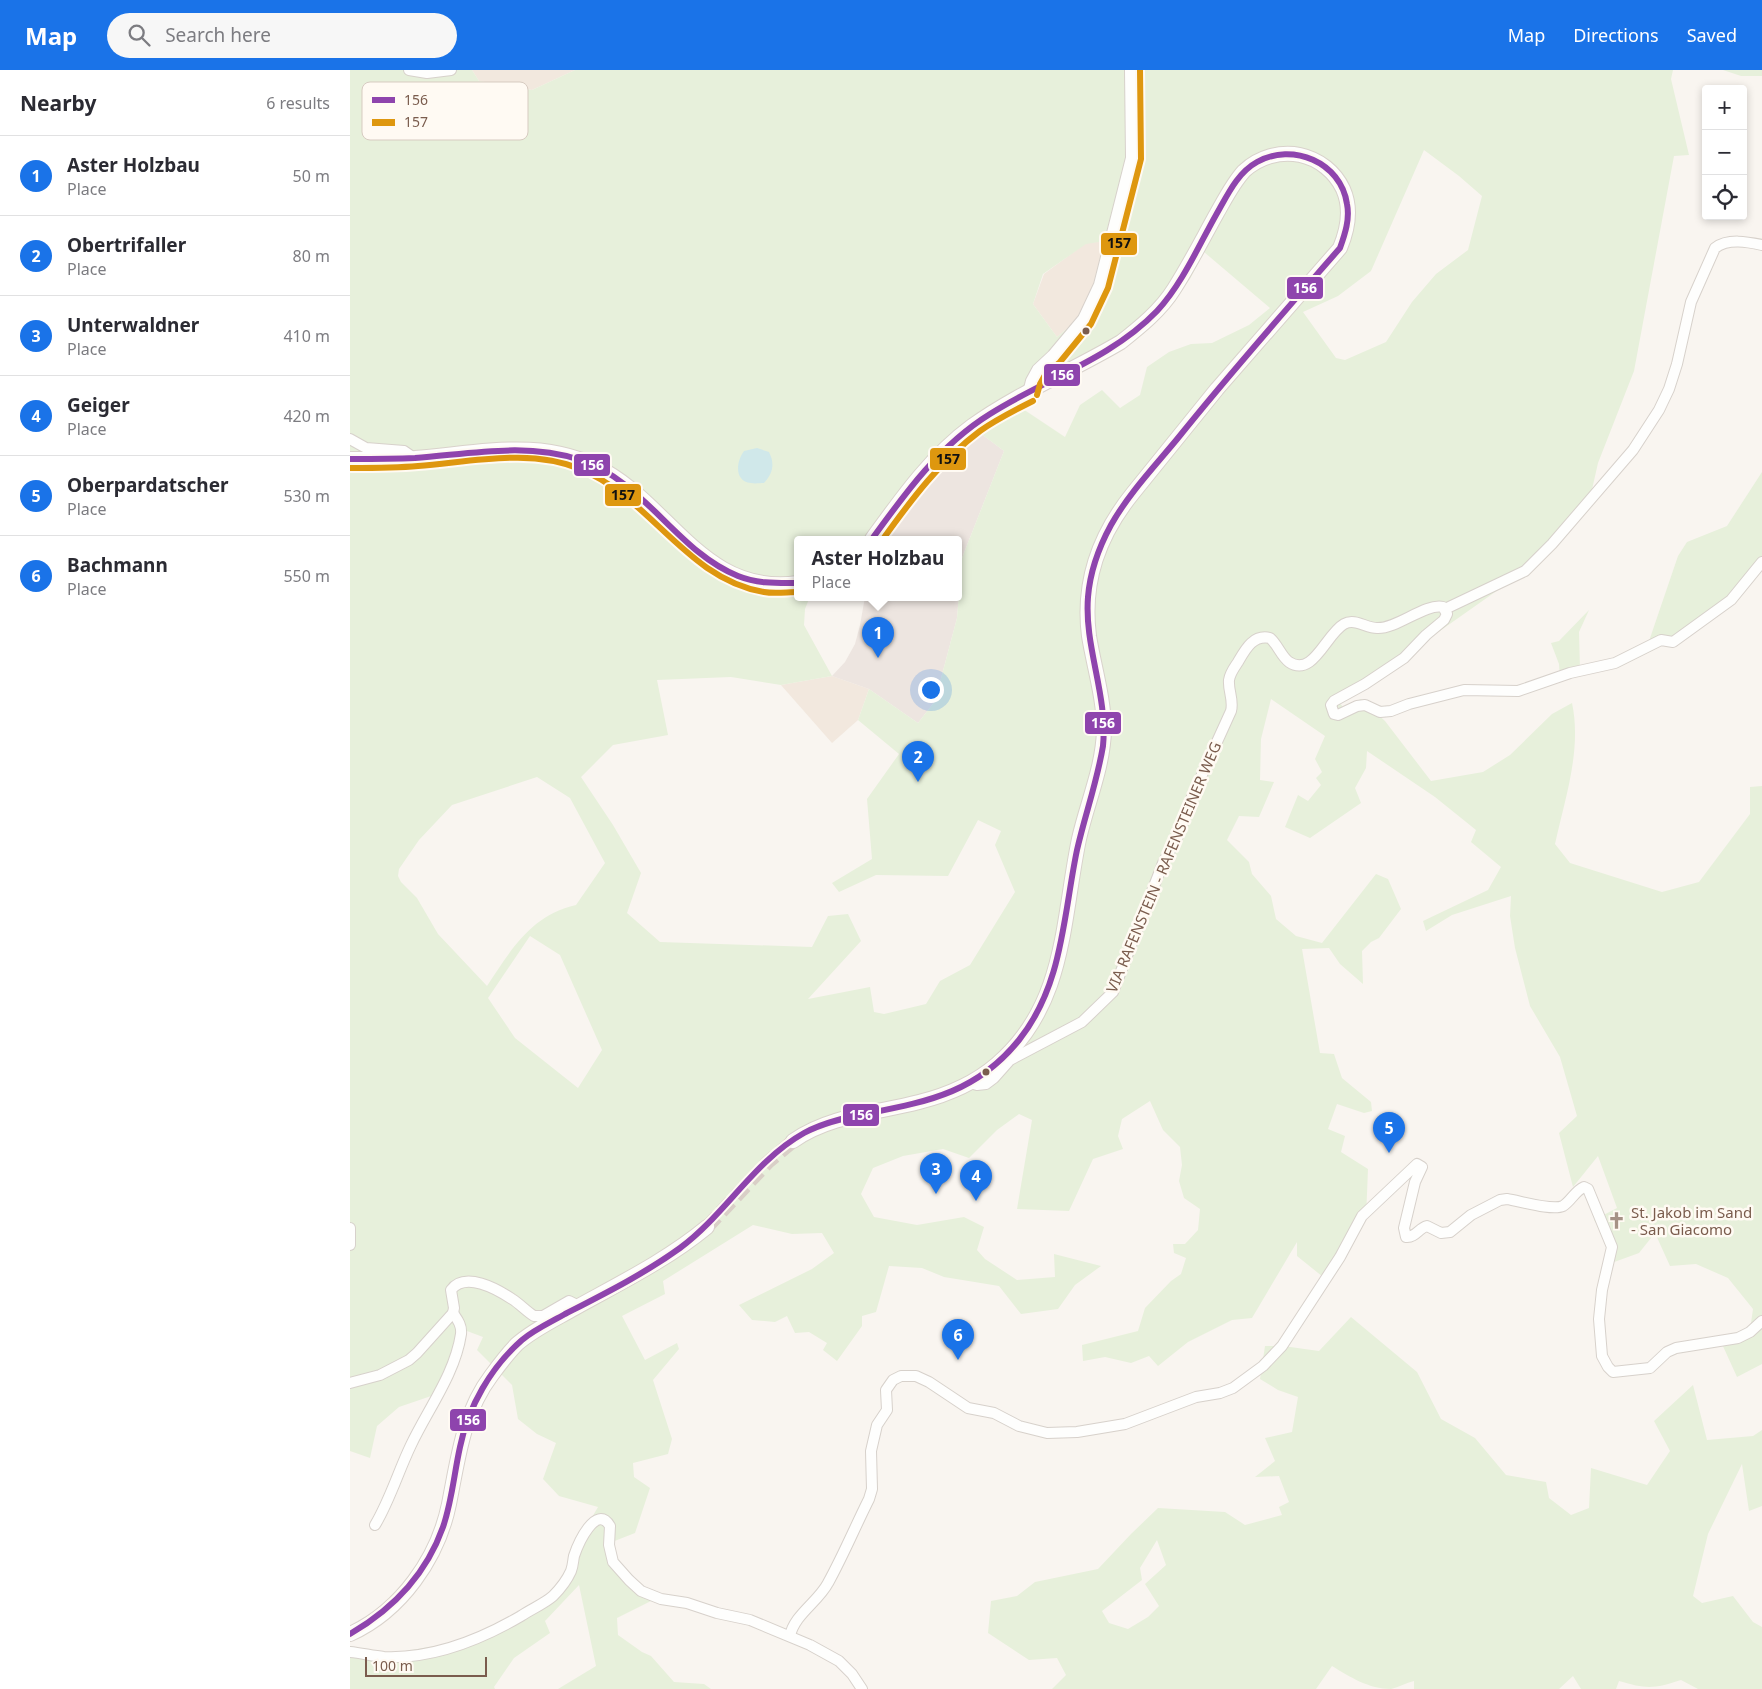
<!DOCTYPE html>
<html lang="en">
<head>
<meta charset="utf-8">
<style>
  :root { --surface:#fff; --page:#f7f7f7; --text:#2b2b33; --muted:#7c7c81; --line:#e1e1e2; --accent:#1a73e8 }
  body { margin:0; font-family:"Noto Sans",sans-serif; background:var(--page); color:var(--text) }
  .controls { position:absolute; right:15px; top:15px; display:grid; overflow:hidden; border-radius:5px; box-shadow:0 2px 8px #0003 }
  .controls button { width:45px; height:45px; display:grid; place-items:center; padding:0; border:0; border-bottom:1px solid var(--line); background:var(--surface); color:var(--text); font:25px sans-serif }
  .scale { position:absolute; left:15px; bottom:12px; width:122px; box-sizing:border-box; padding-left:5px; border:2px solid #7a5c4d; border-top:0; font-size:14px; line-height:18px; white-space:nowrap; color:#7a5c4d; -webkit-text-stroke:4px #fffaf3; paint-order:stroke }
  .you { position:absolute; left:580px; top:619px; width:18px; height:18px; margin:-12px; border:4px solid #fff; border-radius:50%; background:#1a73e8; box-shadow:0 0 0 8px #1a73e833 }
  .badge { display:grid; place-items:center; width:32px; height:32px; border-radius:50%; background:var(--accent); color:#fff; font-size:16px; font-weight:700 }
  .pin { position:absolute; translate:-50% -41px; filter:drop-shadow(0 1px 2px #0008) }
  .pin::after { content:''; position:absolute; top:26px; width:18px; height:15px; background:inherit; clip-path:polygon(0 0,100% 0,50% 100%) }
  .popup { position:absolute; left:444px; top:466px; width:168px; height:65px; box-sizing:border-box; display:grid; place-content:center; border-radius:5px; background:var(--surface); filter:drop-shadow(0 1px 4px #0005); font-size:16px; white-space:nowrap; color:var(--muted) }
  .popup b { font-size:19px; color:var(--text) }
  .popup::after { content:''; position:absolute; left:50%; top:100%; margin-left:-10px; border:10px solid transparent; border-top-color:var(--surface) }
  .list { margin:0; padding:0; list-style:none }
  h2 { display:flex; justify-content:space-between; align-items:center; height:65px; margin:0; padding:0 20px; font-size:21px }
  h2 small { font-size:16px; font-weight:400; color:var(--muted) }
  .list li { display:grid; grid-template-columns:32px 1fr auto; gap:15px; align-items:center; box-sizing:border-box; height:80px; padding:0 20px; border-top:1px solid var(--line) }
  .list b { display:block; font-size:19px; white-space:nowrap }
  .list p { margin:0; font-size:16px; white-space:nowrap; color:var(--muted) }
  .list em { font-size:16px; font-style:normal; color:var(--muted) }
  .icon { flex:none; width:28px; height:28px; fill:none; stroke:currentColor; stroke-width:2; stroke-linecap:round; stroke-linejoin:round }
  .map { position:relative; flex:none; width:1412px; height:1619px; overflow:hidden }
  header { display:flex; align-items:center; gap:30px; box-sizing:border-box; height:70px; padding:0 25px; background:var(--accent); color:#fff }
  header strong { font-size:24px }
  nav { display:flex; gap:28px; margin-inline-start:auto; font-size:18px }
  .search { width:350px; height:45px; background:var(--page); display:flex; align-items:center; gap:12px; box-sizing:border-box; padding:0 18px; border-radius:28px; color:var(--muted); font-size:19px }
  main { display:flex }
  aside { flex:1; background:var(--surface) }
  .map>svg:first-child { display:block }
  .residential { fill:#f2e8de }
  .industrial { fill:#ede5e0 }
  .green { fill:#e7f0db; fill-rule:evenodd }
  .water { fill:#d0e8ea }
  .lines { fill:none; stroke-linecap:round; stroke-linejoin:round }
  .secondary-tunnel { stroke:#d9cfc7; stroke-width:14; stroke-dasharray:14 7; stroke-linecap:butt }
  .minor-casing { stroke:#d7d1cb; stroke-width:12 }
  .tertiary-casing { stroke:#d7d1cb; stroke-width:14 }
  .secondary-casing { stroke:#d9d2cb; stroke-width:16 }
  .minor { stroke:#fefefd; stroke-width:10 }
  .tertiary { stroke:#fefefd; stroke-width:12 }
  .secondary { stroke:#fefefd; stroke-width:14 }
  .bus-1-casing { stroke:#fffaf3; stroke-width:10 }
  .bus-2-casing { stroke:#fffaf3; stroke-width:10 }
  .bus-1 { stroke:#8e44ad; stroke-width:6 }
  .bus-2 { stroke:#de970f; stroke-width:6 }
  .bus-dot { fill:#7a5c4d; stroke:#fffaf3; stroke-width:2 }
  .labels { text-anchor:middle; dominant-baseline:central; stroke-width:5; stroke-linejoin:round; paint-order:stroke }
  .street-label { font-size:15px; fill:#7a5c4d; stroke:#fffaf3 }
  .poi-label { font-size:15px; fill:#7a5c4d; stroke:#fffaf3; text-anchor:start }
  .key { fill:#fffaf3; stroke:#d7cbc1; stroke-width:1 }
  .key-label { font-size:14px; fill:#7a5c4d }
  .line-badge { stroke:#fffaf3; stroke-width:2 }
  .badge-label { font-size:14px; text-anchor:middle; font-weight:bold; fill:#fff }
  .pale-badge-label { font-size:14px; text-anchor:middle; font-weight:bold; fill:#111 }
</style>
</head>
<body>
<header>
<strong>Map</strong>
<div class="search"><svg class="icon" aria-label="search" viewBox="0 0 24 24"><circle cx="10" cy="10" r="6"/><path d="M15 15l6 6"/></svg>Search here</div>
<nav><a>Map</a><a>Directions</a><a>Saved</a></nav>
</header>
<main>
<aside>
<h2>Nearby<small>6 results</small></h2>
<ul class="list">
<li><span class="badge">1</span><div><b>Aster Holzbau</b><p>Place</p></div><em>50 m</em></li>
<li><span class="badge">2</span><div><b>Obertrifaller</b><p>Place</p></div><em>80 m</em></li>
<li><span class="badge">3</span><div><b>Unterwaldner</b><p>Place</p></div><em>410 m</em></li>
<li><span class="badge">4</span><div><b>Geiger</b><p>Place</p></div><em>420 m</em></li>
<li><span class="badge">5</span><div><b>Oberpardatscher</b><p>Place</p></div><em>530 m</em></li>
<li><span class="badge">6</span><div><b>Bachmann</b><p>Place</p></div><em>550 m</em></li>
</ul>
</aside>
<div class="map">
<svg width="1412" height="1619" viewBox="0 0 1412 1619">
  <rect width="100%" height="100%" fill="#f9f5f0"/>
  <g class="residential">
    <polygon points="122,0 225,0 182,20 129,11"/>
    <polygon points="755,171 746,215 726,251 707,267 683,234 694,204 736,173"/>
    <polygon points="482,606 519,619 508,650 482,673 431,615"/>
  </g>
  <polygon class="industrial" points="622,357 654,381 612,488 607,548 585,631 568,653 519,619 482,606 495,592 505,574 510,555 515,527 608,527 608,469 522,469"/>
  <g class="green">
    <path d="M0 0H122L129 11 182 20 225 0H1323L1321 9 1339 85 1324 86 1284 301 1248 393 1241 424 1165 508 989 632 993 637 1011 629 1035 651 1081 711 1133 702 1160 685 1202 644 1222 633C1232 680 1215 728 1205 774L1220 793 1312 822 1349 812 1400 744V717L1412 716V1294L1387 1307 1372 1274 1400 1260 1403 1239 1378 1208 1346 1194 1320 1196 1305 1163 1289 1183 1256 1195 1257 1169 1244 1150 1267 1138 1248 1086 1223 1117 1209 1063 1227 1046 1210 987 1180 936 1165 878 1160 846 1161 826 1102 845 1076 861 1073 851 1138 820 1151 797 1121 772 1126 760 1085 727 1017 681 1016 698 1005 718 1011 733 960 768 935 757 948 725 958 731 971 715 966 708 972 702 965 689 975 666 921 629 911 669 910 710 924 712 909 747 889 746 877 770 899 792 902 804 921 826 926 849 946 866 972 873 1026 804 1038 809 1051 839 1029 868 1021 872 1012 881 1013 914 990 894 979 878 952 879 970 983 984 984 992 1008 1021 1032 1022 1041 1014 1043 987 1034 978 1059 995 1066 991 1082 1018 1099 1016 1148 978 1211 947 1186V1172L902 1248 882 1250 838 1272 808 1296 799 1286 781 1293 755 1287 733 1291 732 1275 788 1261 795 1238 821 1211 831 1204 836 1188 824 1183 823 1174H835L848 1160 850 1139 834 1128 829 1111 832 1095 830 1077 813 1060 800 1031 772 1049 768 1066 773 1079 743 1089 719 1141 667 1139 682 1050 669 1044 647 1060 619 1088 593 1079 553 1086 523 1098 511 1124 524 1147 567 1155 614 1147 634 1157 627 1180 635 1189 667 1210 705 1207 704 1184 751 1196 725 1215 708 1239 671 1244 649 1216 594 1207 572 1198 539 1196 526 1242 512 1246V1256L487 1291 473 1280 477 1273 459 1262 445 1263 437 1246 425 1252 402 1250 389 1235 462 1199 484 1183 472 1163 442 1164 403 1155 313 1211 315 1224 272 1246 295 1290 327 1273 329 1279 303 1310 322 1369 318 1384 283 1393 284 1407 300 1418 285 1463 262 1472 269 1494 303 1530 267 1548 268 1565 292 1582 301 1586 324 1612 354 1614 361 1619H208L246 1596 229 1515 195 1551 200 1563 164 1588 144 1617 145 1619H0V1577L44 1583 97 1574 148 1555 191 1531 213 1508 220 1485 248 1437 209 1426 193 1409 206 1373 187 1364 168 1349 162 1315 127 1280 133 1267 117 1261 90 1323 49 1337 27 1356 20 1388 0 1381ZM1074 80 1109 106 1132 126 1118 180 1086 204 1062 232 1036 272 995 290 986 288 953 242 988 226 1021 201ZM755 171 746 215 726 251 707 267 683 234 693 204 736 174ZM854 182 920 238 899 255 862 273 841 274 819 282 797 297 790 325 770 338 752 320 730 335 715 367 673 339 691 321 829 223 840 209ZM622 357 654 381 612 488 607 548 585 631 568 653 519 619 508 650 549 684 517 729 522 789 482 813 489 822 526 805 598 806 628 750 651 761 645 775 665 822 620 895 590 911 576 934 534 944 524 942 520 917 458 929 511 871 498 844 478 846 462 877 310 872 277 843 291 803 263 755 231 707 263 675 318 665 307 610 381 607 431 615 482 606 454 555 455 539 459 529 464 527H448V469H517ZM187 707 220 728 255 793 226 835C181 845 161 880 137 916L88 864 67 828 51 812 48 806 49 799 69 770 102 735ZM180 866 210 885 252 980 228 1018 165 968 138 928Z"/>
    <polygon points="1373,0 1412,0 1412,6 1391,6"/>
    <polygon points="1412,402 1412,492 1381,530 1323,572 1297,577 1328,486 1337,472 1377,456"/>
    <polygon points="1239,540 1229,562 1230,599 1210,609 1209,594 1201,573 1209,571"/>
    <path d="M1001 1247 1067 1302 1091 1349 1125 1368 1156 1405 1196 1412 1199 1428 1221 1445 1239 1438 1241 1398 1297 1415 1320 1381 1304 1351 1343 1315 1357 1370 1403 1366 1412 1360V1436L1399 1441 1392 1394 1358 1464 1343 1526 1352 1533 1383 1526 1403 1552 1412 1557V1619H1348L1331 1610C1304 1619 1296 1619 1269 1611L1266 1619H1231L1223 1606 1209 1619H1064V1611C1056 1613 1049 1617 1041 1619 1019 1619 1000 1607 982 1596L966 1619H702L716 1605 707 1588 679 1590 638 1563 641 1531 667 1526 685 1512 748 1499 781 1464 808 1438 875 1442 895 1455 932 1445 929 1437 939 1432 929 1406 905 1407 925 1391 915 1368 942 1362 948 1327 928 1320 910 1309 915 1276H933L969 1281ZM807 1470 816 1495 795 1514 809 1536 798 1547 778 1559 759 1553 752 1541 792 1510 790 1498Z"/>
  </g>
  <path class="water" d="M407 378 419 382C425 394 423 403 414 413 410 413 405 414 401 413 384 411 386 392 394 381Z"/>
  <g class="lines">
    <polyline class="secondary-tunnel" points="357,1157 418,1092 443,1071"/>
    <defs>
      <g id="minor">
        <polyline points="59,0 77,3 101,0"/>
        <polyline points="0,369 16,378 54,381 64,388"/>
        <path d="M1095 539 1175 501 1202 474 1283 380 1309 340 1319 319 1327 294 1341 232 1365 178C1378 168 1398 172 1412 175"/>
        <path d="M620 1013 627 1015 636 1014 644 1008 660 990 732 952 763 922 813 793 829 764 841 729 881 641C884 630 878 621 879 610 880 603 884 598 888 592 895 580 903 564 920 568 928 575 931 586 939 592 963 608 976 564 994 554 1005 548 1016 558 1027 558 1047 559 1075 533 1093 537L1097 544 1094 550 1076 565 1054 588 1015 614 984 631 981 635 984 644 988 645 1007 636 1015 635 1030 642 1041 641 1059 634 1114 620 1168 621 1220 603 1265 593 1311 570 1323 572 1381 530 1412 492"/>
        <polyline points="0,1158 0,1175"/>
        <path d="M0 1313 30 1305 59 1290 67 1283 103 1243 104 1238 101 1220C115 1201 147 1219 162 1229 170 1234 176 1241 184 1246H193L219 1231 229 1236"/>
        <path d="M25 1455C40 1430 48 1402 61 1375 78 1339 105 1304 111 1264 112 1255 107 1249 103 1243"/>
        <path d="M440 1566C444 1545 468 1532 478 1513 493 1486 505 1457 519 1429L522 1419 521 1381 527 1355 537 1340 536 1320 543 1310 551 1306H566L579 1312 618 1338 644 1343 669 1356 697 1363 727 1362 775 1354 846 1327 870 1323 883 1318 913 1296 932 1276 990 1187 1012 1146 1067 1094 1072 1097 1065 1112 1054 1158 1056 1167C1065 1168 1069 1158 1077 1156L1091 1163 1100 1162 1121 1145 1150 1130 1157 1129C1170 1131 1202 1141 1213 1136 1221 1131 1225 1121 1234 1117L1238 1119 1262 1177 1252 1220 1249 1249 1252 1286 1258 1297 1263 1302 1300 1298 1317 1282 1326 1278 1388 1268 1400 1262 1412 1251"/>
        <path d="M0 1582C11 1583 23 1586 34 1587 82 1589 130 1570 171 1546 181 1539 194 1534 203 1526 210 1519 217 1510 221 1501 223 1496 223 1491 224 1486 228 1474 246 1433 260 1456L259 1475 263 1492 279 1510 291 1521 311 1529 337 1533 367 1543 400 1550 460 1575 489 1591 502 1604 512 1619"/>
      </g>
      <polyline id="tertiary" points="679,323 682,311 688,300 703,286 734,249 750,215 782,88 781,0"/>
      <g id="secondary">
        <path d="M0 389C22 389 43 389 65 388 129 383 195 366 255 401 323 440 356 526 448 513"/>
        <path d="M443 1071C480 1045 527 1043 569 1032 597 1025 625 1013 647 994 716 935 712 851 729 769 737 733 753 698 754 660 754 628 744 597 739 566 732 511 749 465 783 423L867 319 990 178C998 159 1002 139 993 119 985 102 969 89 950 85 930 81 909 87 894 101 883 113 875 129 867 143 853 168 840 194 824 219 811 240 790 257 771 272 722 301 668 323 622 356 581 386 551 429 522 469"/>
        <path d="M0 1564C51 1541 88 1488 99 1434 108 1389 113 1343 141 1306 149 1295 158 1283 167 1274 184 1259 206 1249 225 1238 270 1213 317 1190 357 1157"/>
      </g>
    </defs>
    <use href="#minor" class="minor-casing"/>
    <use href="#tertiary" class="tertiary-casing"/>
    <use href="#secondary" class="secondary-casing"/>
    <use href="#minor" class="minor"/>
    <use href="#tertiary" class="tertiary"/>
    <use href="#secondary" class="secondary"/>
    <defs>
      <g id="bus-1">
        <path d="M0 389C21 389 43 389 65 388 120 384 176 372 230 390 295 411 326 481 388 506 408 514 428 513 448 513"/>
        <path d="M0 1564C43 1539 76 1505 93 1457 102 1431 104 1404 110 1377 118 1337 141 1297 172 1270 185 1259 201 1252 215 1244 254 1224 294 1204 330 1178 375 1145 404 1091 454 1063 474 1052 498 1047 520 1043 581 1031 628 1021 669 970 713 915 713 847 727 780 735 745 747 712 753 676 758 625 734 577 738 527 740 502 749 477 761 455 779 423 805 396 828 368 880 303 935 241 990 178 995 164 1000 149 997 134 991 92 942 72 907 92 887 103 877 126 866 145 848 177 832 214 807 241 761 289 695 309 640 344 590 375 556 422 522 469"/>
      </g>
      <g id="bus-2">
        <polyline points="687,325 690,314 695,305 710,292 741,254 758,218 791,89 790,0"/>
        <path d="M0 398C23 398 46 398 68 396 121 392 180 378 230 399 300 427 336 509 414 522 425 524 437 522 448 522"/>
        <path d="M533 469C561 430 591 390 630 361 647 349 665 340 683 331"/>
      </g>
    </defs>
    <use href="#bus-1" class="bus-1-casing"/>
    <use href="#bus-2" class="bus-2-casing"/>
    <use href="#bus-1" class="bus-1"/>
    <use href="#bus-2" class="bus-2"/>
  </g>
  <defs>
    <symbol id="church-bare" viewBox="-9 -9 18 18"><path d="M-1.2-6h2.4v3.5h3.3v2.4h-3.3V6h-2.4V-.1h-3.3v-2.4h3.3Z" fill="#a69286" stroke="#fffaf3" stroke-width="2.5" paint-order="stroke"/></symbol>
  </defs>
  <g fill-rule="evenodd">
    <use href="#church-bare" x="1254" y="1138" width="25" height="25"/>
  </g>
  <g class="bus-dot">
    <circle cx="736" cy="261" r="4.5"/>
    <circle cx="636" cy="1002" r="4.5"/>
  </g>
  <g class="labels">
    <g class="street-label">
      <text transform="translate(813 797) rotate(-67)">VIA RAFENSTEIN - RAFENSTEINER WEG</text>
    </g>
    <g class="poi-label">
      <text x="1281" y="1142">St. Jakob im Sand<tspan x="1281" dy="17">- San Giacomo</tspan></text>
    </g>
  </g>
  <rect x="12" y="12" width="166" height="58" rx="8" class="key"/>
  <rect x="22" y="27" width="23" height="6" fill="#8e44ad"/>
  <rect x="22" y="49" width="23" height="7" fill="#de970f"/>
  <g class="key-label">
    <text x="54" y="35">156</text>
    <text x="54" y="57">157</text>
  </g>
  <g class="line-badge">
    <rect x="750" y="162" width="38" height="24" rx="5" fill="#de970f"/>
    <rect x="936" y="206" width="38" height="24" rx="5" fill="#8e44ad"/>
    <rect x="693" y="293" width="38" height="24" rx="5" fill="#8e44ad"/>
    <rect x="579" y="377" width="38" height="24" rx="5" fill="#de970f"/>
    <rect x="223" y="383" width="38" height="24" rx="5" fill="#8e44ad"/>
    <rect x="254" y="413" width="38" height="24" rx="5" fill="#de970f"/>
    <rect x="734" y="641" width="38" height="24" rx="5" fill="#8e44ad"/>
    <rect x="492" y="1033" width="38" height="24" rx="5" fill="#8e44ad"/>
    <rect x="99" y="1338" width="38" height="24" rx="5" fill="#8e44ad"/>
  </g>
  <g class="badge-label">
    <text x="955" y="223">156</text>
    <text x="712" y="310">156</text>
    <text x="242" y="400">156</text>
    <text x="753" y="658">156</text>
    <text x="511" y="1050">156</text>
    <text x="118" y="1355">156</text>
  </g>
  <g class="pale-badge-label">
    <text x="769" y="178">157</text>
    <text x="598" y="394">157</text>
    <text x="273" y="430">157</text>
  </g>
</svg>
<div class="controls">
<button>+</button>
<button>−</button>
<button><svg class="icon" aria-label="locate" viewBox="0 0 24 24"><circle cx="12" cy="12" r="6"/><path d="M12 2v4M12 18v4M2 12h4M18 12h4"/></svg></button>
</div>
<div class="scale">100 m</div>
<div class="you"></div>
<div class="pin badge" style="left:528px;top:588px">1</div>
<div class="popup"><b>Aster Holzbau</b>Place</div>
<div class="pin badge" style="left:568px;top:712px">2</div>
<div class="pin badge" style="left:586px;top:1124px">3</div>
<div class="pin badge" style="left:626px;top:1131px">4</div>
<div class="pin badge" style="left:1039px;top:1083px">5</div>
<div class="pin badge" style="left:608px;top:1290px">6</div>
</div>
</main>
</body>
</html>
